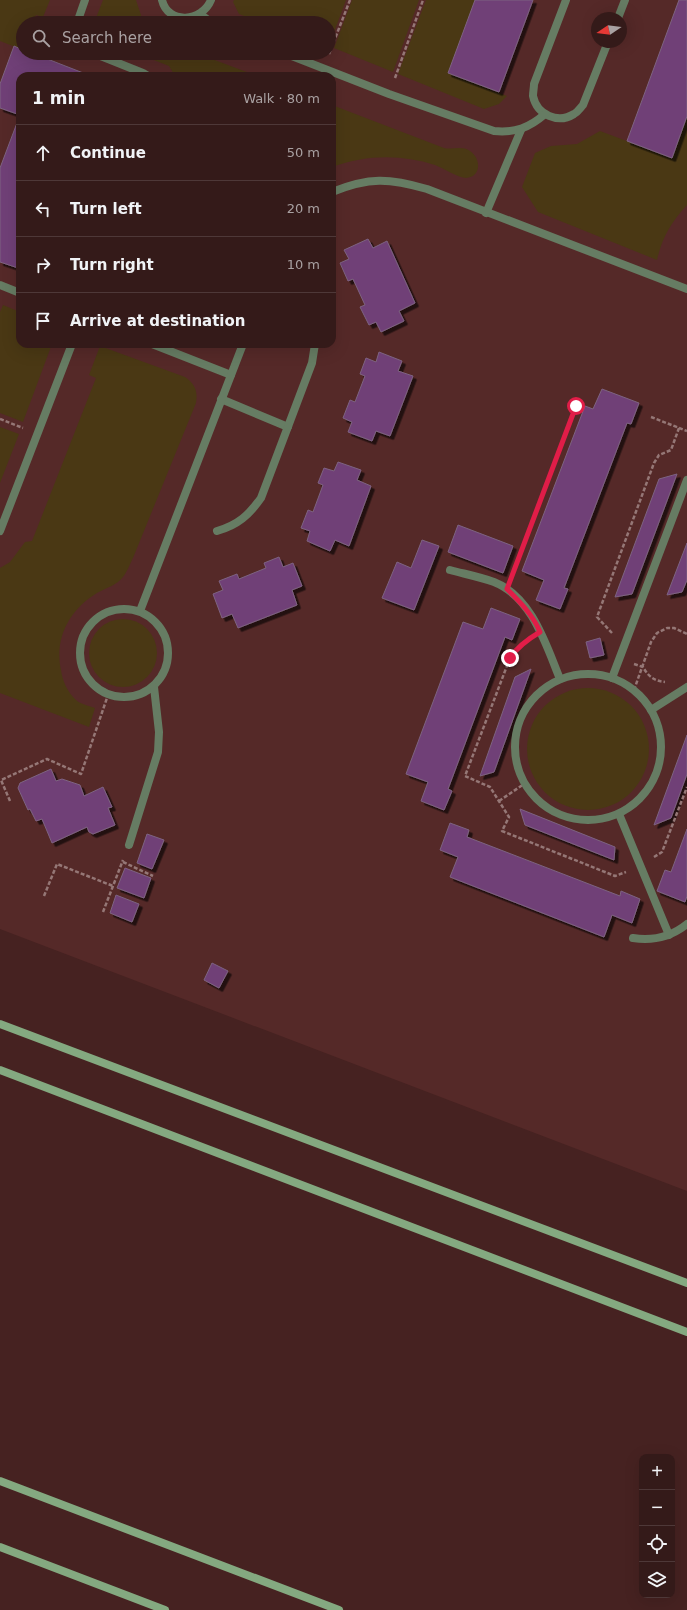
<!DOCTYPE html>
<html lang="en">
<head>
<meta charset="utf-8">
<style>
  :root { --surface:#341a19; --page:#3c2322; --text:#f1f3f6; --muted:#a9a1a2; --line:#4e3838 }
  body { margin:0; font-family:"DejaVu Sans",sans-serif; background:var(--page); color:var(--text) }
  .controls { position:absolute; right:12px; bottom:12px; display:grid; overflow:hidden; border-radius:8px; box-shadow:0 4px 16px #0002 }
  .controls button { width:36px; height:36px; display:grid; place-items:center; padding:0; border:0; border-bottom:1px solid var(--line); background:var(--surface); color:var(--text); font:20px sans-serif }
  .compass { position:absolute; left:591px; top:12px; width:36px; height:36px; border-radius:50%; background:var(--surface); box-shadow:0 4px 16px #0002; rotate:257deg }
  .stop { position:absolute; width:12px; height:12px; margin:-9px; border:3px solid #e11d48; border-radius:50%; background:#fff }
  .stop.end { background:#e11d48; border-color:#fff; box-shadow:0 1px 4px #0008 }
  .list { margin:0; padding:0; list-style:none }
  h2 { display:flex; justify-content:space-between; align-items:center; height:52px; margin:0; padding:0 16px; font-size:17px }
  h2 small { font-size:13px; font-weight:400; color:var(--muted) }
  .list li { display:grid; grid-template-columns:26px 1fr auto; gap:12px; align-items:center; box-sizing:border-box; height:56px; padding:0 16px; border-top:1px solid var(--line) }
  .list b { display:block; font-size:15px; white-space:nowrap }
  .list em { font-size:13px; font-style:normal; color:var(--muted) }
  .icon { flex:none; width:22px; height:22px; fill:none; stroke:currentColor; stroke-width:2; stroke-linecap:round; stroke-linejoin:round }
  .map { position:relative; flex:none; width:687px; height:1610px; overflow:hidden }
  .search { position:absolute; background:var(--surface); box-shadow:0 4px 16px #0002; left:16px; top:16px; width:320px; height:44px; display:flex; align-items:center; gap:10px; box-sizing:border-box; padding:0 14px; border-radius:22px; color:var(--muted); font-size:15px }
  .panel { position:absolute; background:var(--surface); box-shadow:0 4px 16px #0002; left:16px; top:72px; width:320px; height:276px; border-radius:12px }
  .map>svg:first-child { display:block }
  .built { fill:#552928; fill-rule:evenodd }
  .green { fill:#4a3814 }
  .building { fill:#704077; stroke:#7d6381; filter:url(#shadow) }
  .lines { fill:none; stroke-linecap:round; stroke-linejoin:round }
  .path { stroke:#957776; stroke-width:2.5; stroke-dasharray:4 2; stroke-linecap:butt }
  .street { stroke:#667c63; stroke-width:8 }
  .secondary { stroke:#84a980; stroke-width:8 }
  .route { stroke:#e11d48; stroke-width:5 }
</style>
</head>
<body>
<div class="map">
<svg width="687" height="1610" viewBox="0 0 687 1610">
  <defs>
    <filter id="shadow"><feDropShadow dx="3.5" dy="3.5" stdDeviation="0" flood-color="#0009"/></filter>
  </defs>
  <rect width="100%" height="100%" fill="#462221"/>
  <path class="built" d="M0 0H687V1191L0 929ZM597 18H621V42H597ZM23 23H329V53H23ZM20 76H332V344H20Z"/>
  <g class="green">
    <polygon points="0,0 50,0 43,17 36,15 33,23 23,23 23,50 0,41"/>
    <polygon points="103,0 136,0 142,18 145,23 94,23"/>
    <polygon points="234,0 346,0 329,46 329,23 262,23 239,14 233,2"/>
    <polygon points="352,0 419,0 393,72 334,48"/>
    <polygon points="426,0 475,0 448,73 507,96 499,104 484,109 398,74"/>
    <polygon points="136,53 196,53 257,76 175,76 169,66"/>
    <path d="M332 105 444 148C453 150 462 145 470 151 481 158 482 177 466 178 459 178 443 168 435 165 400 154 366 155 332 167Z"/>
    <path d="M687 116V205C671 222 662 238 657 260L538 212 522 187 535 153 551 146 577 144 600 131 672 158Z"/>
    <polygon points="3,305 20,312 20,344 52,344 23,422 0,413 0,312"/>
    <path d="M100 346 185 377C195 384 198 391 196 403L133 558C130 564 127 572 123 577 117 585 106 588 97 593 70 609 54 638 61 670 62 680 68 693 76 700 80 704 90 706 95 708L89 727 0 693V568L10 562 25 542 32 541 96 378 89 375Z"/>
    <polygon points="0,427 19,434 0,483"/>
    <circle cx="123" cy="653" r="34"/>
    <circle cx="588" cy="749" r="61"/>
  </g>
  <g class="building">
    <polygon points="475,0 533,0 499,92 448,73"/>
    <polygon points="679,0 687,0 687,116 672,158 627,141"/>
    <polygon points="14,46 23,50 23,53 32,53 91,76 20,76 20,263 18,268 0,262 0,168 20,115 0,108 0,84"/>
    <polygon points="368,239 373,248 387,241 415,303 399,311 404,321 381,332 376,322 369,325 360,307 365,305 353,279 348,281 340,263 349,259 344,250"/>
    <polygon points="379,352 402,361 398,371 413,376 390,436 376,431 372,441 348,432 352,422 343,418 350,400 355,402 365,376 360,374 366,358 376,362"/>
    <polygon points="602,389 639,403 631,424 627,423 564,588 568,589 560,609 536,600 544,580 522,571 585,406 593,409"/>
    <polygon points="338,462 361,470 357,480 371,486 349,546 335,540 330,551 307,541 310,531 301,528 308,510 313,512 323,485 318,483 324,468 334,471"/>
    <polygon points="677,474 632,594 615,597 659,479"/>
    <polygon points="458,525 513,546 503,573 448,552"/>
    <polygon points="422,540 439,546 414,610 382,598 397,562 411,568"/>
    <polygon points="687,543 687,580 682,592 667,595"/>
    <polygon points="279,557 283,567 293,563 302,586 292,590 297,605 238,628 232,614 222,618 213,594 223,590 219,581 237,574 239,579 266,568 264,563"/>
    <polygon points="491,608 520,619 512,640 505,637 448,789 452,791 444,810 421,801 428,782 406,774 463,622 483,629"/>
    <polygon points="600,638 604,655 590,658 586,642"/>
    <polygon points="531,669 494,772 480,776 515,677"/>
    <polygon points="687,735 687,774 671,818 654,825"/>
    <polygon points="51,769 56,781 62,779 80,785 84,796 103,787 112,807 108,808 115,825 93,834 89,832 87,827 52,843 42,819 36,821 30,809 28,810 18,788 20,783"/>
    <polygon points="520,809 615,847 614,860 525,825"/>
    <polygon points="450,823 469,830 467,837 620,896 621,891 640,899 632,923 612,915 604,937 450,877 458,857 440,850"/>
    <polygon points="687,829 687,896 685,902 657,891 665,870 671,872"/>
    <polygon points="147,834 164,840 152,869 137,863"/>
    <polygon points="125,868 151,878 144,898 117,888"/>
    <polygon points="116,895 139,904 132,922 110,913"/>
    <polygon points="212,963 228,971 219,988 204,980"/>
  </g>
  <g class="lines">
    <g class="path">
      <polyline points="329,54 350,0"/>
      <polyline points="395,78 423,0"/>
      <polyline points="651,417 687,431"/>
      <polyline points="0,419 23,428"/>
      <polyline points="513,574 576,406"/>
      <polyline points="612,633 597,617 654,463 659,455 671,450 679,428"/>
      <polyline points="526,641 515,650 510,658 465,776 490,787 509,817 502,831 615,876 626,872"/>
      <path d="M634 664 643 667C648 676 654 681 665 682"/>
      <polyline points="634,690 651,642 657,633 667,628 674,628 687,634"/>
      <polyline points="10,801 1,780 47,759 81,774 108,695"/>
      <polyline points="499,801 524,784"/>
      <polyline points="654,857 662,852 687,787"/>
      <polyline points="123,862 153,876"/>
      <polyline points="44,896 57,864 113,886"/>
      <polyline points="103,912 123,860"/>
    </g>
    <g class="street">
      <path d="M162 0C168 25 202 22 211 0"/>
      <path d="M566 0 534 84C534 88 533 92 533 96 537 115 558 124 574 114 578 112 580 108 583 105L608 42"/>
      <polyline points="200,14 212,23"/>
      <polyline points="618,18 625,0"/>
      <polyline points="77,23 85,0"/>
      <polyline points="93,53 143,73 148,76"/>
      <path d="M284 53 389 94 494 131C515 133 529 128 545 114"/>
      <path d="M332 192C369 177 389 178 427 189L687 289"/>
      <polyline points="486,213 521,130"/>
      <polyline points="0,285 20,293"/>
      <polyline points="152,344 231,375"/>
      <polyline points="221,399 288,427"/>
      <polyline points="0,531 72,344"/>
      <path d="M217 531C238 525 249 515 261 498L312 363 315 344"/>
      <path d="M450 570C465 574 480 577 494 582 532 597 546 645 560 679"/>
      <circle cx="124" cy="653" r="44"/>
      <polyline points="140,611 243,344"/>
      <circle cx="588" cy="747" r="73"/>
      <polyline points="612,678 687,480"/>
      <polyline points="651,710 687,687"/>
      <polyline points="619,814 669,935"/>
      <polyline points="129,845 158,752 159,732 154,687"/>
      <path d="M633 938C653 941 671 937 687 924"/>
    </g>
    <g class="secondary">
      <polyline points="0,1024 687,1283"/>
      <polyline points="0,1070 687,1332"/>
      <polyline points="0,1481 339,1610"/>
      <polyline points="0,1547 165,1610"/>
    </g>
  </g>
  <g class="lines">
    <path class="route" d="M510 658C518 646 528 639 540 632 533 615 520 602 507 589L576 406"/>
  </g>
</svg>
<div class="controls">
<button>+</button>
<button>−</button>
<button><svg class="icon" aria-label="locate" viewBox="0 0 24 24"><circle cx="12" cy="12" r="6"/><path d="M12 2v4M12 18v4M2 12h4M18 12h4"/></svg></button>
<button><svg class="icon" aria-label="layers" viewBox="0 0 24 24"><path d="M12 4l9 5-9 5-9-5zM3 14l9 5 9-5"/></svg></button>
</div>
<svg class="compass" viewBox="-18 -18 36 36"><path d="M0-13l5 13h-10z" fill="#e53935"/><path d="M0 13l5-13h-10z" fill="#a9a1a2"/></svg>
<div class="stop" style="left:576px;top:406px"></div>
<div class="stop end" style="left:510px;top:658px"></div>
<div class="search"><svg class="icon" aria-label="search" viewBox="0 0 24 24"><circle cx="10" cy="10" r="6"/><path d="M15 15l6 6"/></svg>Search here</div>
<section class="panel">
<h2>1 min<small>Walk · 80 m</small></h2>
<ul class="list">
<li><svg class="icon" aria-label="ahead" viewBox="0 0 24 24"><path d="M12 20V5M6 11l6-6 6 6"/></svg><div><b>Continue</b></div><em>50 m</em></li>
<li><svg class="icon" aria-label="left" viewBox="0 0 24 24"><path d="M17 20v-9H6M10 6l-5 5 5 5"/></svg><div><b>Turn left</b></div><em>20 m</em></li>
<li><svg class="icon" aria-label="right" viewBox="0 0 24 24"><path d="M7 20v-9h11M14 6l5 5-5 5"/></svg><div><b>Turn right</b></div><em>10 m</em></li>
<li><svg class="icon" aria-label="arrive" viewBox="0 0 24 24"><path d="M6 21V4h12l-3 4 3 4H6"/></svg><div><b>Arrive at destination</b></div></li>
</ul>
</section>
</div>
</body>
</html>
